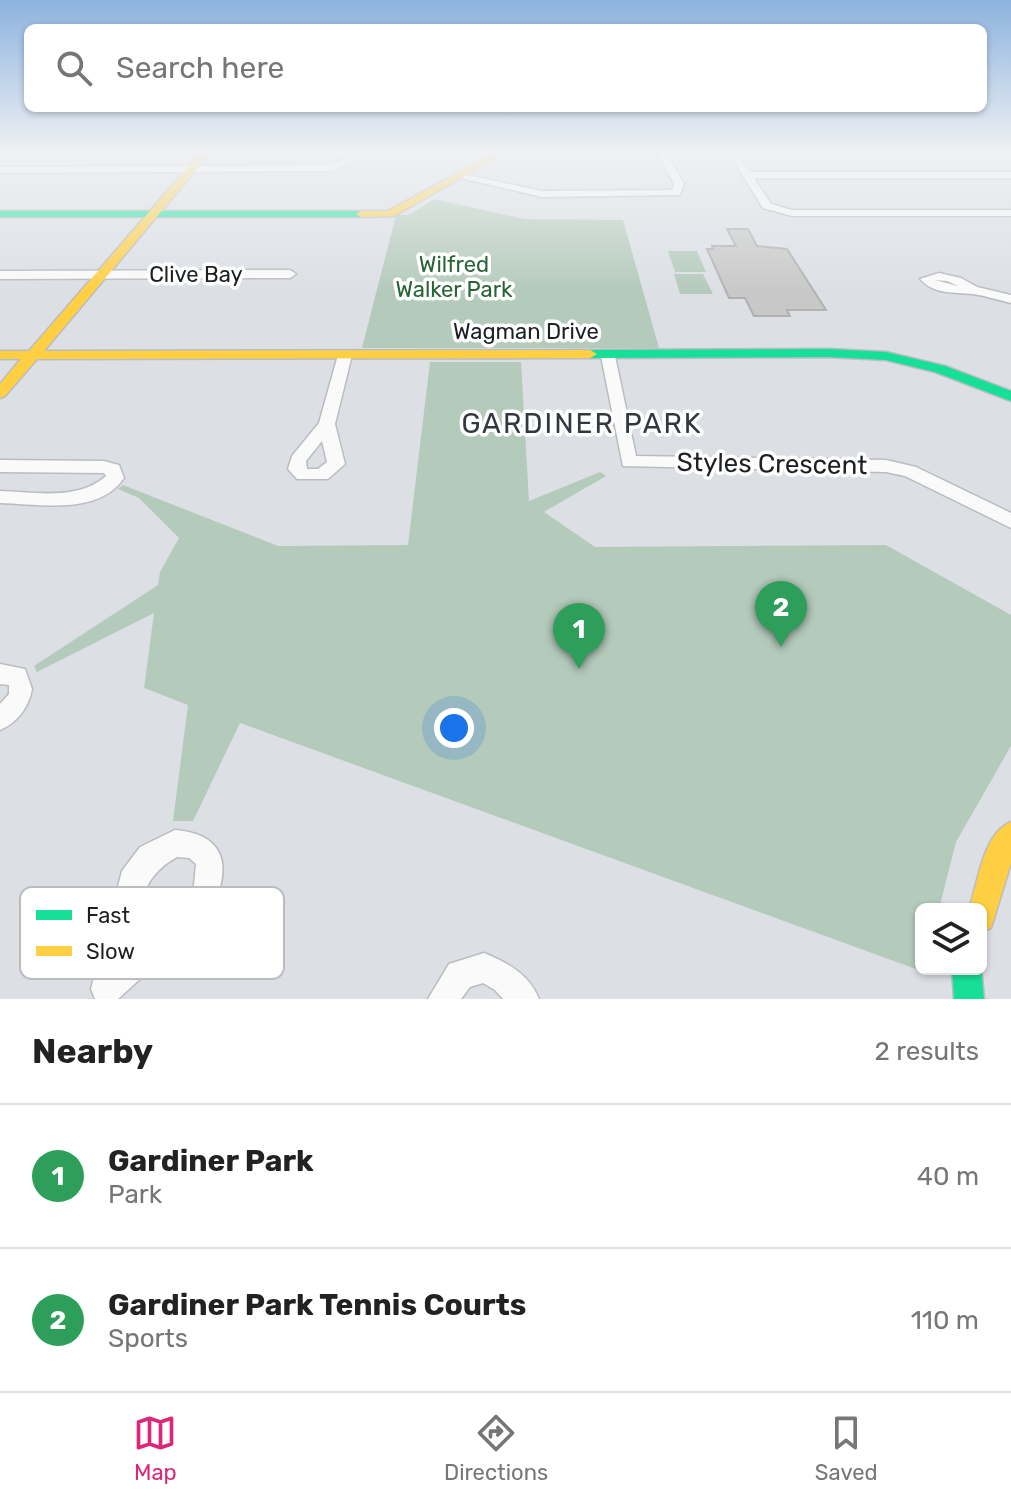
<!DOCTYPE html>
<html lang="en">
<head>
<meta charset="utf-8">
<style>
  :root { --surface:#fff; --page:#f6f6f6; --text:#222; --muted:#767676; --line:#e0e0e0; --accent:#db2777 }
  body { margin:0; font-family:Rubik,sans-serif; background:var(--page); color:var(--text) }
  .controls { position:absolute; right:24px; bottom:24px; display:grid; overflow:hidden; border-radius:12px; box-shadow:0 2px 6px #0004 }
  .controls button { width:72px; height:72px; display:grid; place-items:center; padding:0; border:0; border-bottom:2px solid var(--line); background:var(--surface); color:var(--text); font:40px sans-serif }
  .you { position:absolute; left:454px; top:728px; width:28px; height:28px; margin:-20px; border:6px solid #fff; border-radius:50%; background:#1a73e8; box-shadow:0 0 0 12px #1a73e833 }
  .badge { display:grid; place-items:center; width:52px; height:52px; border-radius:50%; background:var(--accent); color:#fff; font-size:26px; font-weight:700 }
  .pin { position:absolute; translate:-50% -66px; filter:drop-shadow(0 2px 4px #0008) }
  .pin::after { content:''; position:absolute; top:42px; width:28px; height:24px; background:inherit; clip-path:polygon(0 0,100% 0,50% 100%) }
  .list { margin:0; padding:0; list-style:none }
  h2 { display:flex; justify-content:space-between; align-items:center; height:104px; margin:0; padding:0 32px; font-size:34px }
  h2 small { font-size:26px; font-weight:400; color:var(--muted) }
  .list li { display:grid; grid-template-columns:52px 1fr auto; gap:24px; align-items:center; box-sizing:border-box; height:144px; padding:0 32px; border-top:2px solid var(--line) }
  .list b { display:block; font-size:30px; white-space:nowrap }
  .list p { margin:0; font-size:26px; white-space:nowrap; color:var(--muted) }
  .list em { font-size:26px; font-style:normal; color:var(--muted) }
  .icon { flex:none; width:44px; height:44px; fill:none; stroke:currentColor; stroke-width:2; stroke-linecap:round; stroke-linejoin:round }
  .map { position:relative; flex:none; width:1011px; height:999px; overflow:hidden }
  .search { position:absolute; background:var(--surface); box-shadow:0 2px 6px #0004; left:24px; right:24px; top:24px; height:88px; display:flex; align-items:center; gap:20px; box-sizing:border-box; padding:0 28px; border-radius:12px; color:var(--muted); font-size:30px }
  .sheet { height:392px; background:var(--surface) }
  nav { display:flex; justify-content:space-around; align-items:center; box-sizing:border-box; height:112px; border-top:2px solid var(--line); background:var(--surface); font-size:22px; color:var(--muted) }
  nav a { display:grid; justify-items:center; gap:4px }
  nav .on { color:var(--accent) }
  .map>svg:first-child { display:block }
  .green { fill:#b4cabb }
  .building { fill:#c8c8c8; stroke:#b1b1b2; stroke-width:2 }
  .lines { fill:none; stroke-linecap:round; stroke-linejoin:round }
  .street-casing { stroke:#b9bcc0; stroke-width:3 }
  .fast-casing { stroke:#b9bcc0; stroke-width:3 }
  .slow-casing { stroke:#b9bcc0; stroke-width:3 }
  .street { fill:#fafafb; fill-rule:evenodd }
  .fast { fill:#16e098; fill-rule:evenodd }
  .slow { fill:#ffcf43; fill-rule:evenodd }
  .labels { text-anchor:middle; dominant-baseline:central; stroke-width:7; stroke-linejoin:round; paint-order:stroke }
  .far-park-label { font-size:22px; fill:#296437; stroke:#fff }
  .far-street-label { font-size:22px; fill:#1d2023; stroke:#fff }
  .street-label { font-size:26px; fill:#1d2023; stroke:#fff }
  .neighbourhood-label { font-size:28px; letter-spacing:2px; fill:#32383f; stroke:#fff }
  .key { fill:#fff; stroke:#bbbcbd; stroke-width:2 }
  .key-label { font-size:22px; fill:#1d2023 }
</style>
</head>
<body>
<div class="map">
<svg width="1011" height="999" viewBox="0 0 1011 999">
  <rect width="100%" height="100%" fill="#dce0e5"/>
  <g class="green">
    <polygon points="434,199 524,219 623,220 659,348 362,348 396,215 409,215"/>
    <polygon points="668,251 697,251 706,272 675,272"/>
    <polygon points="674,274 703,274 713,294 680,294"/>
    <polygon points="430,362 521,362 529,501 600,472 606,476 544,512 595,547 886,545 1011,615 1011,746 956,842 939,909 921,909 921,969 924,969 924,972 240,723 193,821 173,821 188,705 144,688 154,613 37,672 34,666 158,585 160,572 179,538 139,498 118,489 123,485 278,546 408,545"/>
  </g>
  <polygon class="building" points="727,229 748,229 757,246 787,249 826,310 787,310 790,316 754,316 745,298 729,298 707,249 713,249 712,246 736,246"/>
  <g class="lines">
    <defs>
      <g id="street">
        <polygon points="359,152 371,152 332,171 0,173 0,167 330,165"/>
        <polygon points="657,152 666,152 684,184 680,195 542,197 452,176 457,173 542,191 672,190 674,184"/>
        <polygon points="728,152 736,152 750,172 1011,172 1011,178 754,178 771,204 792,210 1011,210 1011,216 792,216 763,208"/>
        <polygon points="0,271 290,270 296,274 290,278 0,279"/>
        <path d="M939 273 961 278 977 287 1011 295V303C999 300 986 296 973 294 953 292 935 295 920 279ZM935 280 947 281 958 286Z"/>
        <path d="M345 351 352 355 335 424 345 464 328 479H297L288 469 292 456 319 423 338 355ZM322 441 327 462 318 469H307L306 461Z"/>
        <polygon points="608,352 615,356 636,456 886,460 916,467 1011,513 1011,528 905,476 886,472 623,466 601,356"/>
        <path d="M0 460 104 461 119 465 124 478C98 516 39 504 0 503V491C34 492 78 501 106 476L104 473 0 472Z"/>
        <path d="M0 664 25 669 32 689C29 707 17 723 0 730V704L9 694V685L0 684Z"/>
        <path d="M175 830C233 835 230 875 208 917L118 999H95L91 989 122 871 140 847ZM177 857 189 858 196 864 194 885 188 897 131 947C140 908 139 878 177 857Z"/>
        <path d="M484 953C508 963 529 974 539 999H503L495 990 483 983 470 987 461 999H428L449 964Z"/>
      </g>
      <g id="fast">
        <polygon points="0,211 361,211 366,214 361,217 0,217"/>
        <polygon points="829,349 886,352 945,366 1011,391 1011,401 935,372 886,360 829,357 590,358 583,354 590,350"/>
        <polygon points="981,966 984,999 954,999 952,969 981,969"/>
      </g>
      <g id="slow">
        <polygon points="201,152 211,152 44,351 590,350 597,354 590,358 37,359 5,396 0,398 0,384 21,359 0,359 0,351 29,351"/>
        <polygon points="496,152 507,152 394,216 361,217 356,214 361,211 388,211"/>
        <path d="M1011 822V863L991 928 981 932V909H969C978 883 983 833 1011 822Z"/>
      </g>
    </defs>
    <use href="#street" class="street-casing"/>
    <use href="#fast" class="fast-casing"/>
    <use href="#slow" class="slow-casing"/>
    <use href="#street" class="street"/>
    <use href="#fast" class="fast"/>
    <use href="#slow" class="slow"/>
  </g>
  <linearGradient id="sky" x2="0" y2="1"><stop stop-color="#8cb3df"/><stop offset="0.52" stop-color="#eff1f3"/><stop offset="1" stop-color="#eff1f3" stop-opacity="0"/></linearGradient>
  <rect width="1011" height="292" fill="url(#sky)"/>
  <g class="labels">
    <g class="far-park-label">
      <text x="454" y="264">Wilfred<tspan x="454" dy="25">Walker Park</tspan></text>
    </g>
    <g class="far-street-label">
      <text x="196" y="274">Clive Bay</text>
      <text x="526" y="331">Wagman Drive</text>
    </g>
    <g class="street-label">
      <text transform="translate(772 464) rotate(1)">Styles Crescent</text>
    </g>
    <g class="neighbourhood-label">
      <text x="582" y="423">GARDINER PARK</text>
    </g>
  </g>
  <rect x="20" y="887" width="264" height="92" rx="12" class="key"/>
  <rect x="36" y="910" width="36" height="10" fill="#16e098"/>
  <rect x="36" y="946" width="36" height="10" fill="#ffcf43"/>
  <g class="key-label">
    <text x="86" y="923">Fast</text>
    <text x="86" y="959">Slow</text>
  </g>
</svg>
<div class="controls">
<button><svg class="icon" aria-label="layers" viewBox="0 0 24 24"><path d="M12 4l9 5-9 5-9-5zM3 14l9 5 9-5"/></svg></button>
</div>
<div class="you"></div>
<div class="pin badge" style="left:579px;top:669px;background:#2e9e5b">1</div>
<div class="pin badge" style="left:781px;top:647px;background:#2e9e5b">2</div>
<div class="search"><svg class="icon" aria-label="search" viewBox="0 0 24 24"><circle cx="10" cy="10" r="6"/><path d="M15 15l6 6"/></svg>Search here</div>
</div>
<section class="sheet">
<h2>Nearby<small>2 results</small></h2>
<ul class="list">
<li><span class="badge" style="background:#2e9e5b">1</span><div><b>Gardiner Park</b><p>Park</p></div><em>40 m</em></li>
<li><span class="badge" style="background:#2e9e5b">2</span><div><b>Gardiner Park Tennis Courts</b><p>Sports</p></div><em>110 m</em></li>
</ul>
</section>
<nav>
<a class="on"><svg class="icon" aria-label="map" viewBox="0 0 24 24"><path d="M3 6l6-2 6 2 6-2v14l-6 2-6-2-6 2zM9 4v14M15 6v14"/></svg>Map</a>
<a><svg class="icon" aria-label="directions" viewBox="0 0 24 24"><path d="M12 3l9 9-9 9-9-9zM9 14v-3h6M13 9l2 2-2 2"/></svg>Directions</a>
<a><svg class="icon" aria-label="saved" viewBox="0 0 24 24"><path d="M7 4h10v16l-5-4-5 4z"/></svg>Saved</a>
</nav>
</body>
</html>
